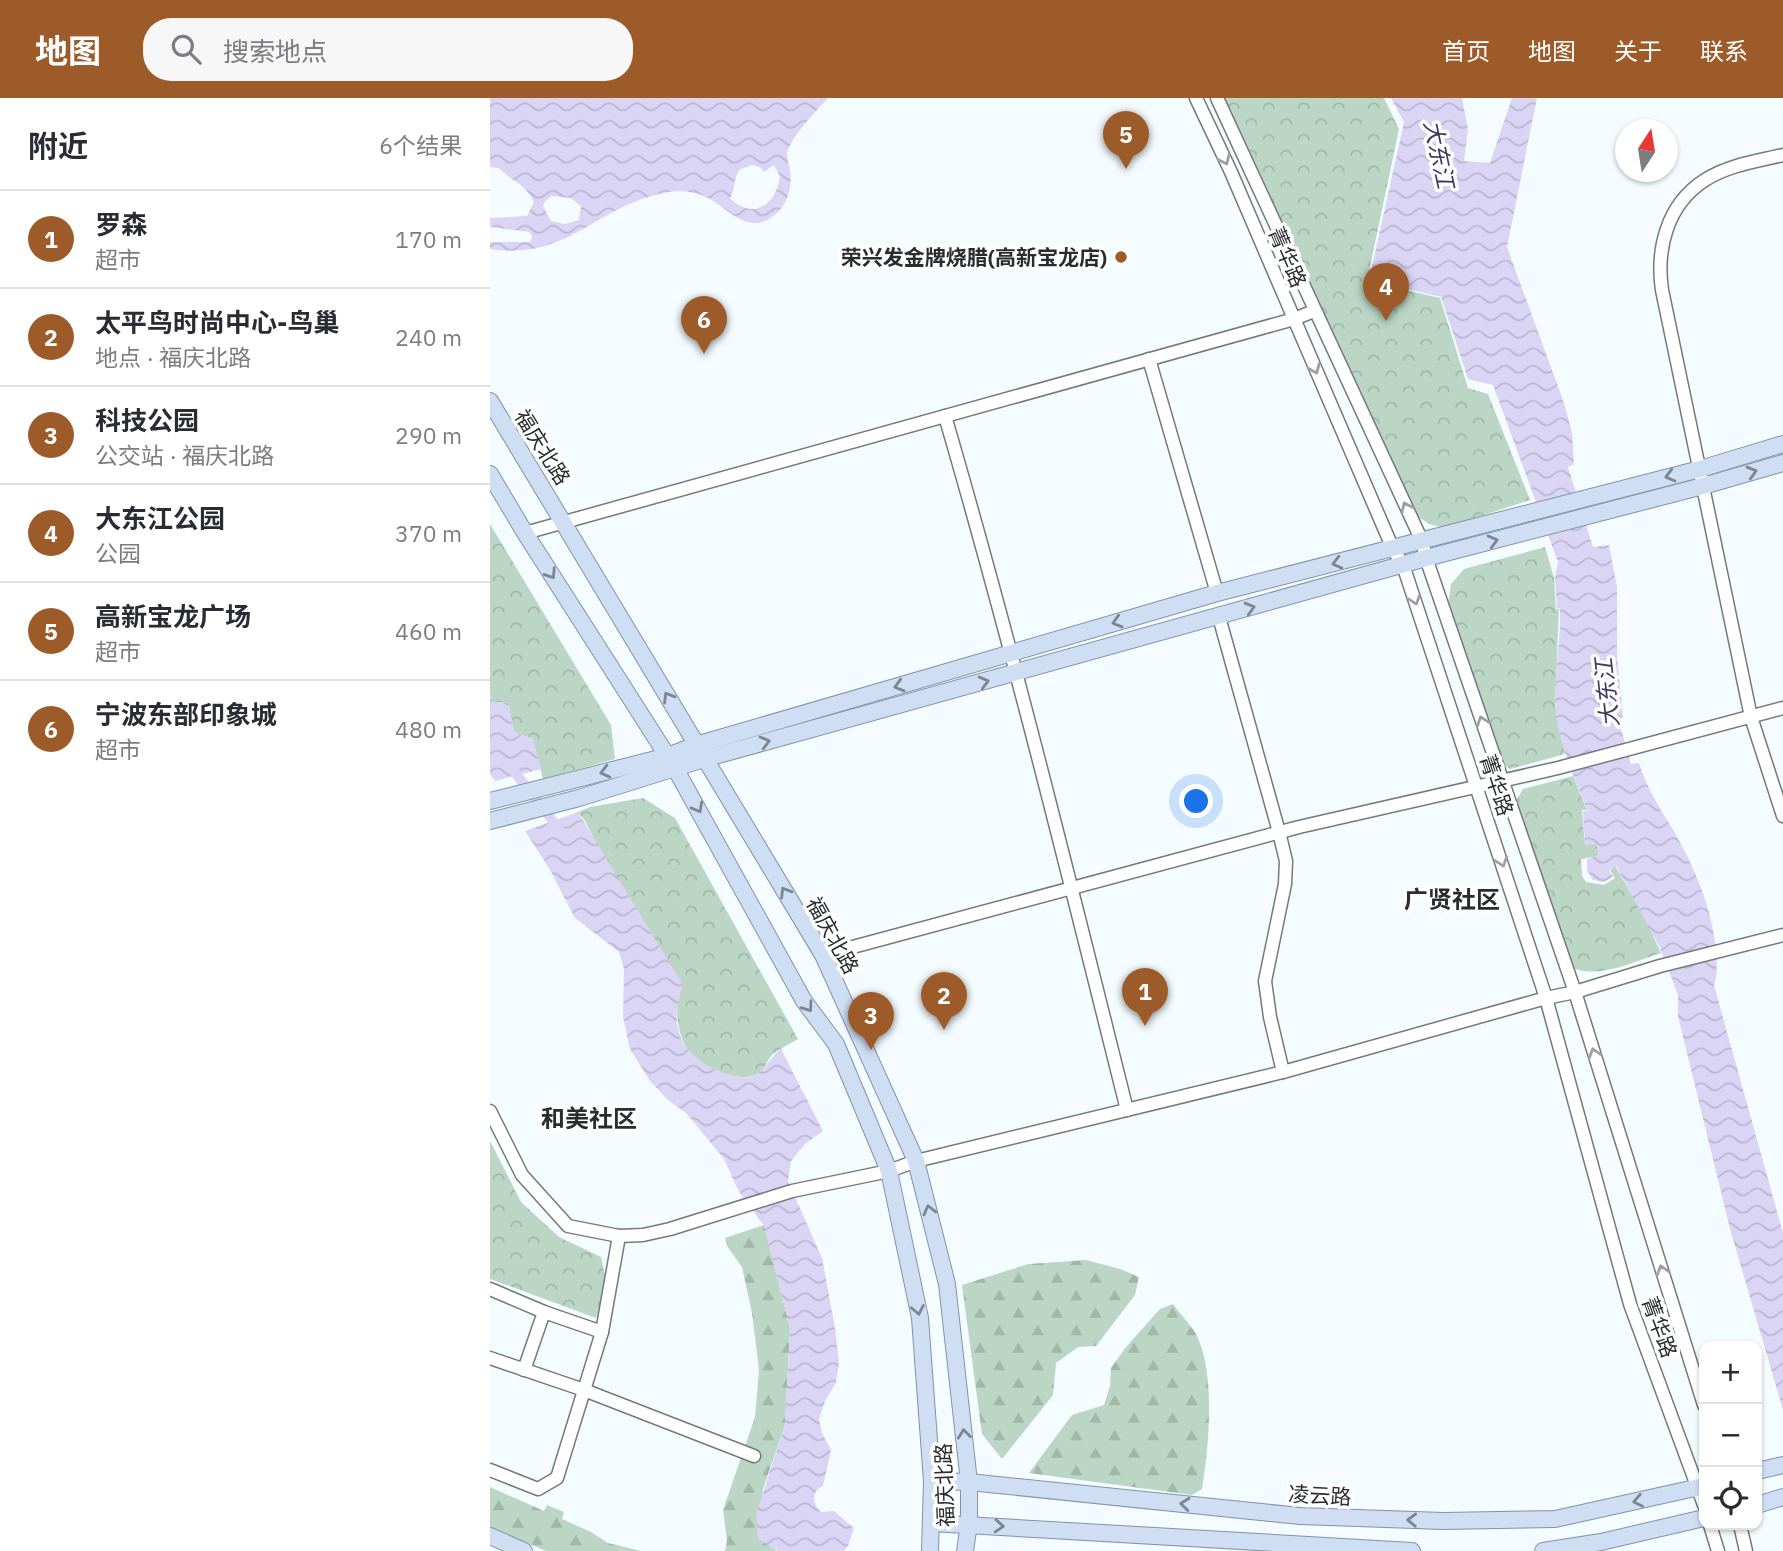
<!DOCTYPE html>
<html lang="zh">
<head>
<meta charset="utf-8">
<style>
  :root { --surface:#fff; --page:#f7f7f7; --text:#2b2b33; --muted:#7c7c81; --line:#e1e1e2; --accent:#9e5b2a }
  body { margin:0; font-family:"IBM Plex Sans","Noto Sans SC",sans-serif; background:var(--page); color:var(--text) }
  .controls { position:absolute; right:21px; bottom:21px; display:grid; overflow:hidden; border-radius:14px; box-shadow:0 2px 5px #0004 }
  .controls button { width:63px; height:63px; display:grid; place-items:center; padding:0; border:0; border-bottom:2px solid var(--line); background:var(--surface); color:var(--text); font:35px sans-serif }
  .compass { position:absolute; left:1125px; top:21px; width:63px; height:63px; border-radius:50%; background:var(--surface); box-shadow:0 2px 5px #0004; rotate:12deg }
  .you { position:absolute; left:707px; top:704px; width:24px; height:24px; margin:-18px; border:5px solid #fff; border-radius:50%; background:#1a73e8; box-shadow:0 0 0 10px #1a73e833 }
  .badge { display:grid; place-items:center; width:46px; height:46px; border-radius:50%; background:var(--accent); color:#fff; font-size:23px; font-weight:700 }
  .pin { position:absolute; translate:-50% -58px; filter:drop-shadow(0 2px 4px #0008) }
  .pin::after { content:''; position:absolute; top:37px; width:24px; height:21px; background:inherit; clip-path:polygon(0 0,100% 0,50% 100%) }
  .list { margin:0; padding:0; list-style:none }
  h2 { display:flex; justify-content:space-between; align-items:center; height:91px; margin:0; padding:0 28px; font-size:30px }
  h2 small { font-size:23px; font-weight:400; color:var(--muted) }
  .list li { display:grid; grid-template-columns:46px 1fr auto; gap:21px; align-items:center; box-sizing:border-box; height:98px; padding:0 28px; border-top:2px solid var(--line) }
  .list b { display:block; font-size:26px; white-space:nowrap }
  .list p { margin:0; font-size:23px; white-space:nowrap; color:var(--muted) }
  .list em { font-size:23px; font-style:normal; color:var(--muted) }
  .icon { flex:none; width:38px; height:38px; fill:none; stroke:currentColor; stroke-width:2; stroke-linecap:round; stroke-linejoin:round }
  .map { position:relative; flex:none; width:1293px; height:1453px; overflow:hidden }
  header { display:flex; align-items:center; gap:42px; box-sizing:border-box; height:98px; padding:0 35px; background:var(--accent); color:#fff }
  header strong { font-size:33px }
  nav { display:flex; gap:38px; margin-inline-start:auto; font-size:24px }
  .search { width:490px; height:63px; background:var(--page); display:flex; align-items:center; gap:18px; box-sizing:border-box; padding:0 24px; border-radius:28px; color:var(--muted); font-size:26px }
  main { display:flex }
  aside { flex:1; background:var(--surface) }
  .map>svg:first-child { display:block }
  .forest { fill:url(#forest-firs) }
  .park { fill:url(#park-crowns) }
  .water { fill:url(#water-waves); fill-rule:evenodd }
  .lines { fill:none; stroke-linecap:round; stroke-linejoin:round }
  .canal { stroke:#dad5f4; stroke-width:10 }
  .minor-casing { stroke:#727a7e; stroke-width:15 }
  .major-casing { stroke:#8192aa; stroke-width:18 }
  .minor { stroke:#fff; stroke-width:12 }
  .major { stroke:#d0def4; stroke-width:16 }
  .oneway { stroke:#9fa0a1 }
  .oneway2 { stroke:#7c8691 }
  .poi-dot { fill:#9e5b2a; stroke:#fff; stroke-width:2.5 }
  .labels { text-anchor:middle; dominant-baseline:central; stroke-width:7; stroke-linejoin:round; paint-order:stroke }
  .poi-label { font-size:21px; font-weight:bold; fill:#292d2e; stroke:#fff; text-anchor:end }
  .street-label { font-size:21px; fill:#292d2e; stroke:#fff }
  .water-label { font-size:23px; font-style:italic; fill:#413862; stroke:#fff }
  .quarter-label { font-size:24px; font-weight:bold; fill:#292d2e; stroke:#fff }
</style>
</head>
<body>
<header>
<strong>地图</strong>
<div class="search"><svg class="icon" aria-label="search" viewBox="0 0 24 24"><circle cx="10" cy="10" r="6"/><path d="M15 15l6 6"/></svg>搜索地点</div>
<nav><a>首页</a><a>地图</a><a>关于</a><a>联系</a></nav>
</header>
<main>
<aside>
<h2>附近<small>6个结果</small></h2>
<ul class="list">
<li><span class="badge">1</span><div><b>罗森</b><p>超市</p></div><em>170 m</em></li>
<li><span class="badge">2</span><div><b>太平鸟时尚中心-鸟巢</b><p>地点 · 福庆北路</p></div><em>240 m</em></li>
<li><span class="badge">3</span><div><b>科技公园</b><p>公交站 · 福庆北路</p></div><em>290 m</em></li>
<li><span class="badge">4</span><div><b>大东江公园</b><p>公园</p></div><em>370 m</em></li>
<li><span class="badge">5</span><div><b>高新宝龙广场</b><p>超市</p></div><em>460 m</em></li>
<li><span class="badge">6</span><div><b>宁波东部印象城</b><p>超市</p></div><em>480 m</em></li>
</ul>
</aside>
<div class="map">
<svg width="1293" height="1453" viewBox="0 0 1293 1453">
  <defs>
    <pattern id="forest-firs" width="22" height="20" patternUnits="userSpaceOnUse" patternTransform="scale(1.75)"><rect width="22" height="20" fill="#bbd6c4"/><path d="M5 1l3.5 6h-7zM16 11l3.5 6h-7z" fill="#a1b8a9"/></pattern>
    <pattern id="park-crowns" width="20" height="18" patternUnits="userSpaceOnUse" patternTransform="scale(1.75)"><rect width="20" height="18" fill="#bbd6c4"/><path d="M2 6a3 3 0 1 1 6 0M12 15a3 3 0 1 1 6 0" fill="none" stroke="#a1b8a9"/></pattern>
    <pattern id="water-waves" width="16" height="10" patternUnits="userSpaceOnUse" patternTransform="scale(1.75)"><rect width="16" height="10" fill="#dad5f4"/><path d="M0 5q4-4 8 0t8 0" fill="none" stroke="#bbb7d2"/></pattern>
  </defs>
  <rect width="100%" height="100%" fill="#f4fcff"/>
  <g class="forest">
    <polygon points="274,1127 300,1230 295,1327 273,1391 268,1440 287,1453 235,1453 237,1443 233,1412 265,1319 269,1272 262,1215 252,1169 237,1148 235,1140"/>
    <polygon points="596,1162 630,1171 649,1179 645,1197 606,1248 588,1249 566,1265 563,1297 512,1361 492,1336 472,1187 538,1166"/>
    <path d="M683 1206C690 1216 700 1226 706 1236 726 1275 719 1349 712 1391L702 1397 539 1375 582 1317 614 1307 620 1288 621 1270 636 1249 670 1211Z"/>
    <polygon points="0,1389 54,1413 57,1407 74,1414 72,1421 101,1434 118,1445 151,1453 56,1453 0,1429"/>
  </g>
  <g class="park">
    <polygon points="733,0 894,0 909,31 877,183 950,200 978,290 998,296 1040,402 954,430 939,426 927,418 752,46"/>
    <polygon points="0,426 121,627 125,661 53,681 43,641 24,634 18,605 3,604 0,595"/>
    <polygon points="1055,449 1064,480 1066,511 1069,511 1065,607 1075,656 1020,671 1012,666 958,506 961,486 974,471"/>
    <path d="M1083 678 1097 712H1092L1095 747 1106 745 1109 758 1091 761 1092 778 1096 784 1114 787 1125 780 1120 772 1125 768 1155 820 1171 855C1142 864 1109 882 1080 869L1026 712 1027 701 1033 691Z"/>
    <path d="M153 700 185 720 308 941C300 946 291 950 284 955 275 963 276 974 262 978 252 981 238 977 229 974 195 959 187 941 187 905L95 723 88 714 100 709Z"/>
    <polygon points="0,1043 31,1104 69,1139 111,1159 117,1186 106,1220 0,1181"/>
  </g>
  <g class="water">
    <path d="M0 0H338C327 12 299 41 297 56 297 61 299 67 300 72 303 89 297 109 282 119 256 138 235 107 216 99 203 93 188 92 174 95 106 108 78 163 0 151V144H41L42 138 39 134 0 129V120L37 118 44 104C33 83 22 84 9 70L0 69ZM262 67 270 69 274 74 284 67 290 79C286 107 263 123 240 100 246 90 243 83 249 72ZM62 98 81 100 91 108 89 122 75 126 61 123 53 108 55 103Z"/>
    <path d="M901 0H972L978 31 974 63 1000 65 1022 0H1047L1017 149 1074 305 1082 335 1084 366 1078 369 1103 449 1119 447 1127 489V558L1133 619 1128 621 1141 666 1149 665C1157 692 1172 713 1186 737 1205 771 1220 806 1225 844 1226 860 1229 873 1224 887L1293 1135V1312L1240 1131 1188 918V897L1170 850 1126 768 1119 772 1123 779 1114 784 1103 782 1097 772V761L1109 757 1106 745 1095 747 1093 713H1098C1085 682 1070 649 1066 616 1063 584 1070 551 1070 518V511L1067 510 1065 479 1068 464 1003 287 978 281 951 199 879 182 914 24Z"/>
    <polygon points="0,595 4,604 18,605 24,634 43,641 51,671 5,683 0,676"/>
    <path d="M88 714 193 887C179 925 188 956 227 972 237 977 248 980 259 979 273 977 279 959 291 951L333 1033 315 1046 301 1063 298 1083 332 1160 345 1230 349 1265 346 1285 335 1303 329 1321 332 1335 341 1352 333 1388C321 1394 322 1405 331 1414L344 1413 364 1430 358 1448 354 1453H288L268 1441 266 1416 295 1327 300 1230 274 1128 248 1092 234 1061 197 1016 177 1001 160 983 140 951 133 919 134 871 129 854 85 820 59 770 35 733Z"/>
  </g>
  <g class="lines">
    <polyline class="canal" points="19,667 70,732"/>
    <defs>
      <g id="minor">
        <polyline points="706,0 741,74 903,451 913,467 1056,900 1140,1206 1214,1407"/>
        <polyline points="727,0 932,443 936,460 1085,894 1214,1307"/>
        <path d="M1293 57C1268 63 1238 67 1215 82 1177 106 1166 151 1172 192L1261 619 1293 718"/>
        <polyline points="659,261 727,495"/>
        <path d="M455 318C522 548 579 780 637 1012"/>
        <polyline points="35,435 804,221 824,213"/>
        <polyline points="729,519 789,734 796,763 795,786 775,883 780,919 793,974"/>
        <polyline points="333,857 809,729 1068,670 1293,610"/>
        <polyline points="0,1013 32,1077 78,1128 129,1138 153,1137 180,1131 302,1093 399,1073 426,1063 793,974 1056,900 1085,894 1170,868 1293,837"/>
        <polyline points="0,1191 54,1214 34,1272"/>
        <polyline points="54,1214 112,1234"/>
        <polyline points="0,1260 94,1292 264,1358"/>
        <polyline points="0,1372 48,1391 67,1380 112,1234 129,1138"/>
        <polyline points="1220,1427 1228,1453"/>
        <polyline points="1250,1427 1256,1453"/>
      </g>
      <g id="major">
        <polyline points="0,303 333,857 426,1063 457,1186 479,1384 479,1426 475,1453"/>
        <polyline points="0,376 35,435 185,670 314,903 346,946 399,1073 430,1220 442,1383 440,1453"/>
        <polyline points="0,703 178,658 206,647 727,495 1210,371 1293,346"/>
        <polyline points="0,723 89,700 214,661 936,460 1213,388 1293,365"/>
        <polyline points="1267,1373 1293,1367"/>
        <polyline points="442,1383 479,1384 810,1418 953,1423 1065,1421 1214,1388"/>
        <polyline points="1267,1407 1293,1399"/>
        <polyline points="441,1425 922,1453"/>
        <polyline points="0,1438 34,1453"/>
        <polyline points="1053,1453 1111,1444 1214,1420"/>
      </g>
    </defs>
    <use href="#minor" class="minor-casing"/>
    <use href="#major" class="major-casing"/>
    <use href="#minor" class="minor"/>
    <use href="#major" class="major"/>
  </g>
  <defs><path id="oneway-chevron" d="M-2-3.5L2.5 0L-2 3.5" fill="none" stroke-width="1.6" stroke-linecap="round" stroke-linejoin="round" transform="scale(1.75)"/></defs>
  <g class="oneway">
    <use href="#oneway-chevron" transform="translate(735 62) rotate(65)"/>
    <use href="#oneway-chevron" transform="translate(825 271) rotate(67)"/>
    <use href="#oneway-chevron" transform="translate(916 409) rotate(-115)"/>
    <use href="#oneway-chevron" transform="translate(925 502) rotate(71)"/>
    <use href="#oneway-chevron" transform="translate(992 623) rotate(-109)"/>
    <use href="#oneway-chevron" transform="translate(1012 764) rotate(72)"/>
    <use href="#oneway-chevron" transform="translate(1104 955) rotate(-107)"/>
    <use href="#oneway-chevron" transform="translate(1172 1172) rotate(-107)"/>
  </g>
  <g class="oneway2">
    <use href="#oneway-chevron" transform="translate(1262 374) rotate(-16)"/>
    <use href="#oneway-chevron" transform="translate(1180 378) rotate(165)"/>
    <use href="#oneway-chevron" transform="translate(1003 443) rotate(-15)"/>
    <use href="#oneway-chevron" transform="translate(847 465) rotate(166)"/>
    <use href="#oneway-chevron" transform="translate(61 476) rotate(57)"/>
    <use href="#oneway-chevron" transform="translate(760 510) rotate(-16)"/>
    <use href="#oneway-chevron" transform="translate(627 524) rotate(164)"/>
    <use href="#oneway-chevron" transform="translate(494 584) rotate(-15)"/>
    <use href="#oneway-chevron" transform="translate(409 588) rotate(164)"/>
    <use href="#oneway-chevron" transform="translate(178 599) rotate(-121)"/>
    <use href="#oneway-chevron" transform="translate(275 644) rotate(-15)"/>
    <use href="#oneway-chevron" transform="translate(115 674) rotate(166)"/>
    <use href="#oneway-chevron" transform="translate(208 710) rotate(61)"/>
    <use href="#oneway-chevron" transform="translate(295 794) rotate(-121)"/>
    <use href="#oneway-chevron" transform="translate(318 909) rotate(55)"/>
    <use href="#oneway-chevron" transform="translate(439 1112) rotate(-104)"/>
    <use href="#oneway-chevron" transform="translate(428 1212) rotate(79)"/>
    <use href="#oneway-chevron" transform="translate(474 1336) rotate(-96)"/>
    <use href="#oneway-chevron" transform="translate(1148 1403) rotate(168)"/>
    <use href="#oneway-chevron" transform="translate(695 1406) rotate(-174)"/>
    <use href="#oneway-chevron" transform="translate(922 1422) rotate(-178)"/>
    <use href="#oneway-chevron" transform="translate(509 1428) rotate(4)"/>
  </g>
  <circle class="poi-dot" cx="631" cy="159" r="7"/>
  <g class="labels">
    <g class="poi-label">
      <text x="617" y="159">荣兴发金牌烧腊(高新宝龙店)</text>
    </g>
    <g class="street-label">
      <text transform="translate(798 159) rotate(67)">菁华路</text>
      <text transform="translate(53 349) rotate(58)">福庆北路</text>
      <text transform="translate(1007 687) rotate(72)">菁华路</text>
      <text transform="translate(343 837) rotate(61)">福庆北路</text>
      <text transform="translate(1170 1229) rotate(70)">菁华路</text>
      <text transform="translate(454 1387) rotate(-92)">福庆北路</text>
      <text transform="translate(830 1397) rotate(3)">凌云路</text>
    </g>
    <g class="water-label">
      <text transform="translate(950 56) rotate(78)">大东江</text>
      <text transform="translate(1116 595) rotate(-96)">大东江</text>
    </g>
    <g class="quarter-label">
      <text x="962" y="801">广贤社区</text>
      <text x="99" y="1020">和美社区</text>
    </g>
  </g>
</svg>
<div class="controls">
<button>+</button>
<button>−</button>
<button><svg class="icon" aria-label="locate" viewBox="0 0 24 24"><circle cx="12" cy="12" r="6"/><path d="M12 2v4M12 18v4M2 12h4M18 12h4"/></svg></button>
</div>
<svg class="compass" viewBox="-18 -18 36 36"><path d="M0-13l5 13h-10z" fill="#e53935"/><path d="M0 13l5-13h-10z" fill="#7c7c81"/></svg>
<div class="you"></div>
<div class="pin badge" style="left:655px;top:928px">1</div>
<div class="pin badge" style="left:454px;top:932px">2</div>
<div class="pin badge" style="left:381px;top:952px">3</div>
<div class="pin badge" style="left:896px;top:223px">4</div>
<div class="pin badge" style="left:636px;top:71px">5</div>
<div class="pin badge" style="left:214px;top:256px">6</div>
</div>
</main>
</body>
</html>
